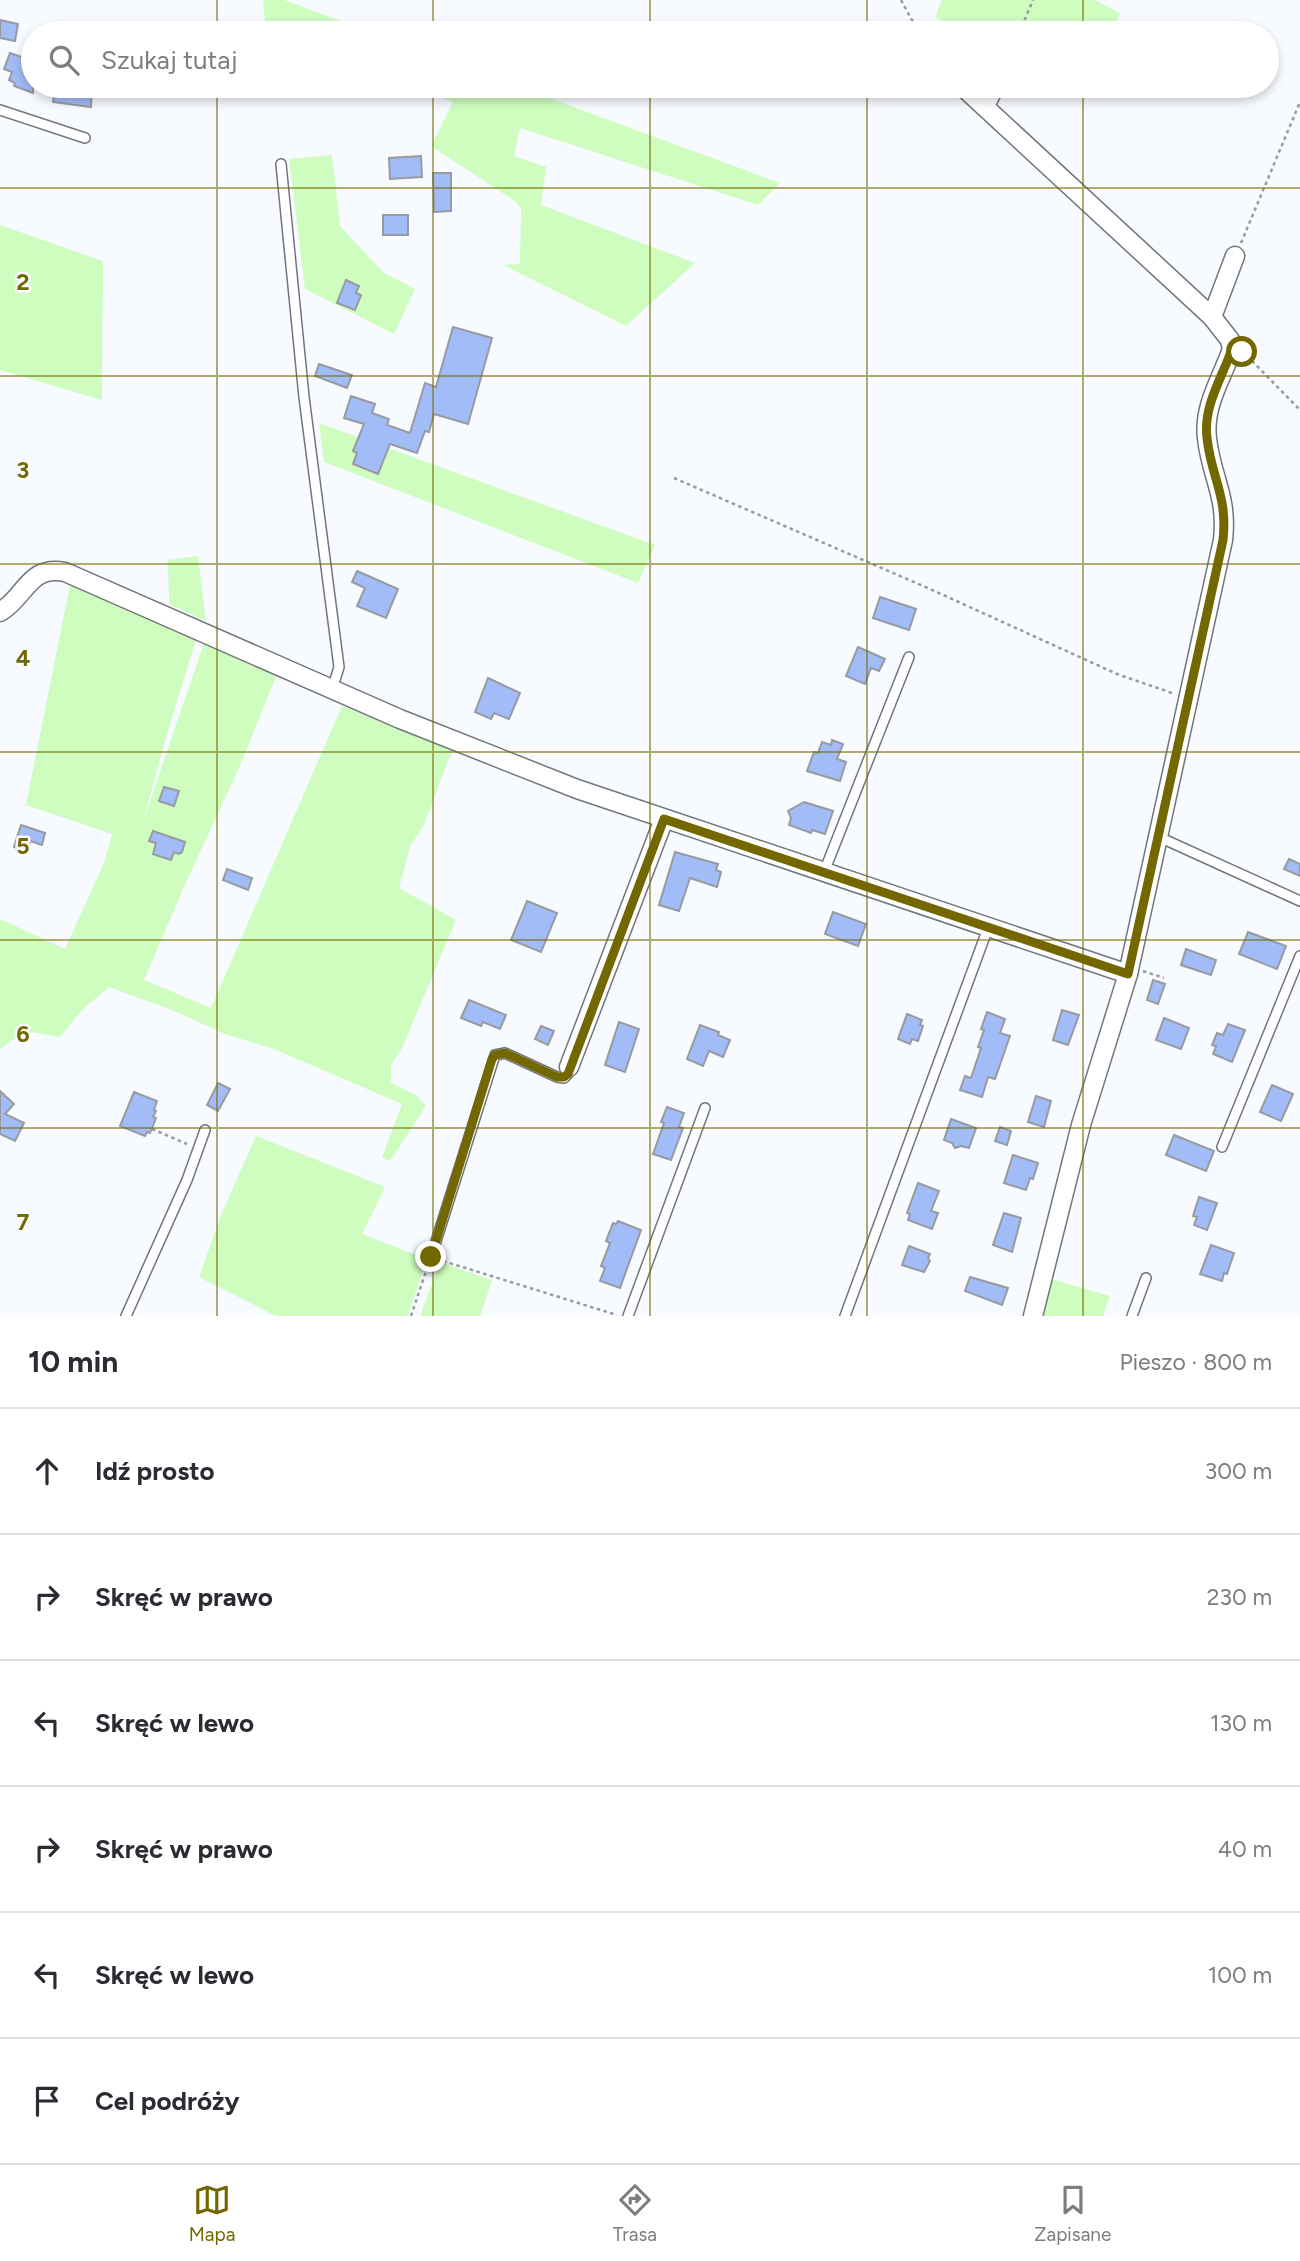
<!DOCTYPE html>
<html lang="pl">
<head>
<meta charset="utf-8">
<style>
  :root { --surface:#fff; --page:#f7f7f7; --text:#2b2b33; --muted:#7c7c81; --line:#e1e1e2; --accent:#736800 }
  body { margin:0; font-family:Figtree,sans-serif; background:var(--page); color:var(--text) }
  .stop { position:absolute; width:21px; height:21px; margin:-16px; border:5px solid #736800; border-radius:50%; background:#fff }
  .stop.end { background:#736800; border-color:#fff; box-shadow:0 2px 7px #0008 }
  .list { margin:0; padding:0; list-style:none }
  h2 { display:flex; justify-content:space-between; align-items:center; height:91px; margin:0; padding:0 28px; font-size:30px }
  h2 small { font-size:23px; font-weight:400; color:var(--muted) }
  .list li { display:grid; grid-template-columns:46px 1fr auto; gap:21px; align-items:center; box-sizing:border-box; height:126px; padding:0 28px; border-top:2px solid var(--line) }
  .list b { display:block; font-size:26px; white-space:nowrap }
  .list em { font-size:23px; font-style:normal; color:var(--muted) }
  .icon { flex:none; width:38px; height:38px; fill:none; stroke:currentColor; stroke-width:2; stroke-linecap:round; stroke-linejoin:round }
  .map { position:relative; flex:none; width:1300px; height:1316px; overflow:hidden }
  .search { position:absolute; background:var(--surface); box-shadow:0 4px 10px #0003; left:21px; right:21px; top:21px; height:77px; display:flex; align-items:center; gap:18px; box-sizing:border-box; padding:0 24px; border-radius:38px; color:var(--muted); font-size:26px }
  .sheet { height:847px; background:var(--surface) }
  nav { display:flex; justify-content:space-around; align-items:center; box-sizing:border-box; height:98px; border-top:2px solid var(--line); background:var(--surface); font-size:19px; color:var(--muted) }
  nav a { display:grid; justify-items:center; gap:4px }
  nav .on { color:var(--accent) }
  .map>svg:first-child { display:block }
  .green { fill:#cffcbf }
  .building { fill:#a2bcf7; stroke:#979aa1; stroke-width:2 }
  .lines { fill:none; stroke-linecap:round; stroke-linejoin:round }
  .lane-casing { stroke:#72757c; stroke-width:12 }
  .street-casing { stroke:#72757c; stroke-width:21 }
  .path { stroke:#989a9f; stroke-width:2.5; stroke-dasharray:3.5 3.5; stroke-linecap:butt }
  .lane { stroke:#fff; stroke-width:9 }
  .street { stroke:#fff; stroke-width:18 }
  .route { stroke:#736800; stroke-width:9 }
  .grid { fill:none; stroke:#736800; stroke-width:2; stroke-opacity:0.55 }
  .grid-label { font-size:23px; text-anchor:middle; font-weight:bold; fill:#736800; stroke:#f7faff; stroke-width:5; stroke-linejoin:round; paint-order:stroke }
</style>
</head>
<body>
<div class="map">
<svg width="1300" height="1316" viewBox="0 0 1300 1316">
  <rect width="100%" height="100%" fill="#f7faff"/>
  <g class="green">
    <polygon points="263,0 284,0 374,33 274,33 266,30"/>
    <polygon points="942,0 1095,0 1120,13 1112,33 967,33 935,17"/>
    <polygon points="411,86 516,86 780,183 758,205 520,128 514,156 546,167 541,205 695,263 626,326 503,265 520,264 521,208 515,201 431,146 453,102"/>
    <polygon points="332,155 340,226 384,273 415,289 394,334 305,289 289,159"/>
    <polygon points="0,225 103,261 102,400 0,370"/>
    <polygon points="319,423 655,545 638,583 324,462"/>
    <polygon points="198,556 206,621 169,604 168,560"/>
    <polygon points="71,580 197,636 165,741 142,825 205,640 277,674 239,768 183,889 144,980 211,1008 342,706 453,748 423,827 410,846 399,888 456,920 402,1048 391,1065 391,1083 416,1095 426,1106 390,1161 382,1158 402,1104 274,1049 225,1034 172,1010 109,987 82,1010 60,1037 25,1031 0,1049 0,919 65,949 104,863 112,834 26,805"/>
    <polygon points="256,1136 385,1187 362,1234 427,1259 408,1316 276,1316 199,1277 222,1213"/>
    <polygon points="440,1262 492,1280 480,1316 420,1316"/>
    <polygon points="1051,1279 1110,1296 1103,1316 1040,1316"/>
  </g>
  <g class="building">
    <polygon points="0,20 18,24 15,41 0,38"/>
    <polygon points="10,53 33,61 33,93 14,86 15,83 9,80 12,72 4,69"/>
    <polygon points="55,86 92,86 91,107 53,102"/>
    <polygon points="421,156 422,177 390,179 389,158"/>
    <polygon points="433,173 451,173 451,211 434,212"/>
    <rect x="383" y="215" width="25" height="20"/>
    <polygon points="346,280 359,286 356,293 361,295 355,310 337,303"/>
    <polygon points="453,327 492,338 468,424 434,414 429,432 425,431 417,453 390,444 378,474 353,464 357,453 353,451 364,424 344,418 351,396 375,404 372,413 389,419 387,425 410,433 425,383 436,387"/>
    <polygon points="319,364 352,375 347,388 315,376"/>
    <polygon points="357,571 398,589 386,618 357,606 365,588 352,582"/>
    <polygon points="880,597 916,609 909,630 873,618"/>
    <polygon points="858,647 885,659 879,671 871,668 865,684 846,676"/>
    <polygon points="488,678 520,693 509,719 494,713 491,719 475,712"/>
    <polygon points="832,740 843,744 837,759 846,762 840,781 807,771 814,752 818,753 822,742 831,745"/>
    <polygon points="164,787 179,791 174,806 159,801"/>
    <polygon points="804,802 833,811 825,834 812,830 811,833 789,825 791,818 788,811"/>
    <polygon points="21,825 45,833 42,845 30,841 27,852 14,847"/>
    <polygon points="153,831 185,842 182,852 179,854 174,852 171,860 153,854 156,843 149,841"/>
    <polygon points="675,852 718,864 716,870 721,872 717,887 690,878 679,911 659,905"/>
    <polygon points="1289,859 1300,864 1300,876 1284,869"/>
    <polygon points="227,869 252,878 248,890 223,880"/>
    <polygon points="527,901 557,913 541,952 511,940"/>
    <polygon points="833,912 866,924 858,946 825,934"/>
    <polygon points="1248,932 1286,946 1277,969 1239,954"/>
    <polygon points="1186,949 1216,960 1211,975 1181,965"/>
    <polygon points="1153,980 1165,984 1158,1004 1147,1000"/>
    <polygon points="469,1000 506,1015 500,1029 483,1022 481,1026 461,1018"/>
    <polygon points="1062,1010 1079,1015 1068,1045 1053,1040"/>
    <polygon points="987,1012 1005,1019 1000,1033 1010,1036 995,1079 988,1077 982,1097 960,1090 965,1076 971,1078 981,1048 978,1047 984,1030 981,1029"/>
    <polygon points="907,1014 922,1020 920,1025 923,1026 918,1041 912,1039 910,1044 898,1039"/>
    <polygon points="1164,1018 1189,1028 1181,1049 1156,1040"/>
    <polygon points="619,1022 639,1029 625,1072 605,1065"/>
    <polygon points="1228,1024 1245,1030 1232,1062 1213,1054 1216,1046 1212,1045 1217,1033 1223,1035"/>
    <polygon points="700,1025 719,1032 718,1035 730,1040 723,1057 709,1051 703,1066 687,1059"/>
    <polygon points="541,1026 554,1031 548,1045 535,1039"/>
    <polygon points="218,1083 230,1089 218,1111 207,1105"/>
    <polygon points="1272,1085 1293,1094 1281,1121 1260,1112"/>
    <polygon points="0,1091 14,1104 5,1114 24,1123 15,1141 0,1134"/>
    <polygon points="134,1092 157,1101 154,1110 156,1111 153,1117 156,1118 150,1133 147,1132 145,1136 120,1126"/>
    <polygon points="1036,1096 1051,1101 1044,1127 1028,1122"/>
    <polygon points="667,1107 684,1113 679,1127 683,1128 671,1160 653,1154 664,1123 661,1122"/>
    <polygon points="951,1119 976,1128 969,1148 961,1146 955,1148 952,1143 944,1140"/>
    <polygon points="1000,1127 1011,1131 1007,1145 995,1141"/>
    <polygon points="1174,1135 1214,1151 1206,1171 1166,1155"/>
    <polygon points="1013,1155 1038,1163 1033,1179 1030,1178 1026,1190 1004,1183"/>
    <polygon points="918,1183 939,1191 931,1211 938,1213 932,1229 908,1220 910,1214 907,1213"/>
    <polygon points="1199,1197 1217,1203 1207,1230 1194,1225 1197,1217 1193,1216"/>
    <polygon points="1004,1213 1021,1218 1012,1252 993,1245"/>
    <polygon points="618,1221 641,1230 620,1288 600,1281 605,1268 601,1266 610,1243 606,1241 613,1223 616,1224"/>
    <polygon points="1211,1245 1234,1253 1227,1274 1224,1273 1222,1281 1200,1274"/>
    <polygon points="909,1246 930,1254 928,1258 930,1261 924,1272 902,1265"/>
    <polygon points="970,1277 1008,1288 1002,1305 965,1291"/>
  </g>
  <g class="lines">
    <defs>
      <g id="lane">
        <polyline points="0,110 85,138"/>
        <polyline points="281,164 304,397 339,667 332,690"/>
        <polyline points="1159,837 1300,901"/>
        <polyline points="824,872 909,657"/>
        <polyline points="1222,1147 1300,956"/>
        <polyline points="431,1257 495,1055 505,1053 557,1077 564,1078 568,1074 569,1067"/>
        <polyline points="126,1316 187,1180 205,1130"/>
        <polyline points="628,1316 705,1108"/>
        <polyline points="845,1316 988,928"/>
        <polyline points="1132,1316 1146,1278"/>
      </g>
      <g id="street">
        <path d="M962 86 1212 317 1230 340 1232 349C1222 378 1203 406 1207 438 1211 477 1228 496 1223 540L1128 974 1081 1125 1033 1316"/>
        <polyline points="985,106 995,86"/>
        <polyline points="1212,317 1235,256"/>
        <path d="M0 612C26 597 28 565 65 572L400 719 577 789 1128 974"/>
        <polyline points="569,1067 664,819"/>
      </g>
    </defs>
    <use href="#lane" class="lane-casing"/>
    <use href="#street" class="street-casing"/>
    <g class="path">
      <polyline points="901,0 919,33"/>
      <polyline points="1019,33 1033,0"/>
      <polyline points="1241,243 1300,102"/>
      <polyline points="1247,356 1300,410"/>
      <polyline points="674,478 930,589 1117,674 1172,693"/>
      <polyline points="1143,971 1164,978"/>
      <polyline points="152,1129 187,1144"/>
      <polyline points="443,1261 617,1315"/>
      <polyline points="411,1316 427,1268"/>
    </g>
    <use href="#lane" class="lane"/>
    <use href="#street" class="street"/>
  </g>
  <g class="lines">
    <path class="route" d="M431 1257 492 1059 495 1055 505 1053 557 1077H564L568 1074 664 819 1128 974 1223 540C1228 496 1211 477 1207 438 1203 406 1222 378 1232 349L1242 352"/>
  </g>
  <path class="grid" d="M217 0V33M433 0V33M650 0V33M867 0V33M1083 0V33M217 86V1316M433 86V1316M650 86V1316M867 86V1316M1083 86V1316M0 188H1300M0 376H1300M0 564H1300M0 752H1300M0 940H1300M0 1128H1300"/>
  <g class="grid-label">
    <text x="23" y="290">2</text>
    <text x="23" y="478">3</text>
    <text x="23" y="666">4</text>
    <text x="23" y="854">5</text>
    <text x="23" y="1042">6</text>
    <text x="23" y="1230">7</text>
  </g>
</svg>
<div class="stop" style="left:1242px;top:352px"></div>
<div class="stop end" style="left:431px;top:1257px"></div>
<div class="search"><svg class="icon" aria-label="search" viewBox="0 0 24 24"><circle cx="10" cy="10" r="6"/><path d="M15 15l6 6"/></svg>Szukaj tutaj</div>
</div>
<section class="sheet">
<h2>10 min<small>Pieszo · 800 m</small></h2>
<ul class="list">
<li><svg class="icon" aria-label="ahead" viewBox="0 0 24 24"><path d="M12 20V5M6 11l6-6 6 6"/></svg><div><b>Idź prosto</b></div><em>300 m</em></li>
<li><svg class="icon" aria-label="right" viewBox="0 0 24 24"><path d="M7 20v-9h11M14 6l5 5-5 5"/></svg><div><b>Skręć w prawo</b></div><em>230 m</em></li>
<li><svg class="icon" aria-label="left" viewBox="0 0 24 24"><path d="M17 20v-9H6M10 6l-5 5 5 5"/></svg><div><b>Skręć w lewo</b></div><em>130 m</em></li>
<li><svg class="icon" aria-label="right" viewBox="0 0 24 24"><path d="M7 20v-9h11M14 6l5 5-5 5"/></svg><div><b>Skręć w prawo</b></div><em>40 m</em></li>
<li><svg class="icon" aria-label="left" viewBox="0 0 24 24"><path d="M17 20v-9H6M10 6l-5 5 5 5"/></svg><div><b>Skręć w lewo</b></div><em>100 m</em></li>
<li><svg class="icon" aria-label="arrive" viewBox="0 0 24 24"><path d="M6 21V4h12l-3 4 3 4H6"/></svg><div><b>Cel podróży</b></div></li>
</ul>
</section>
<nav>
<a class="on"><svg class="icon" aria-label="map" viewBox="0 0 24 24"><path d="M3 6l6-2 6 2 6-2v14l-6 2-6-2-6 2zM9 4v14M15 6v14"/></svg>Mapa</a>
<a><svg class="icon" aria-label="directions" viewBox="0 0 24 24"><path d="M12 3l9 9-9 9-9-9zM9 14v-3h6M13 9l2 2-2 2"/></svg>Trasa</a>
<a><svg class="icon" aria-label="saved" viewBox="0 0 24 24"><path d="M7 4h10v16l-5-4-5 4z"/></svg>Zapisane</a>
</nav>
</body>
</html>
